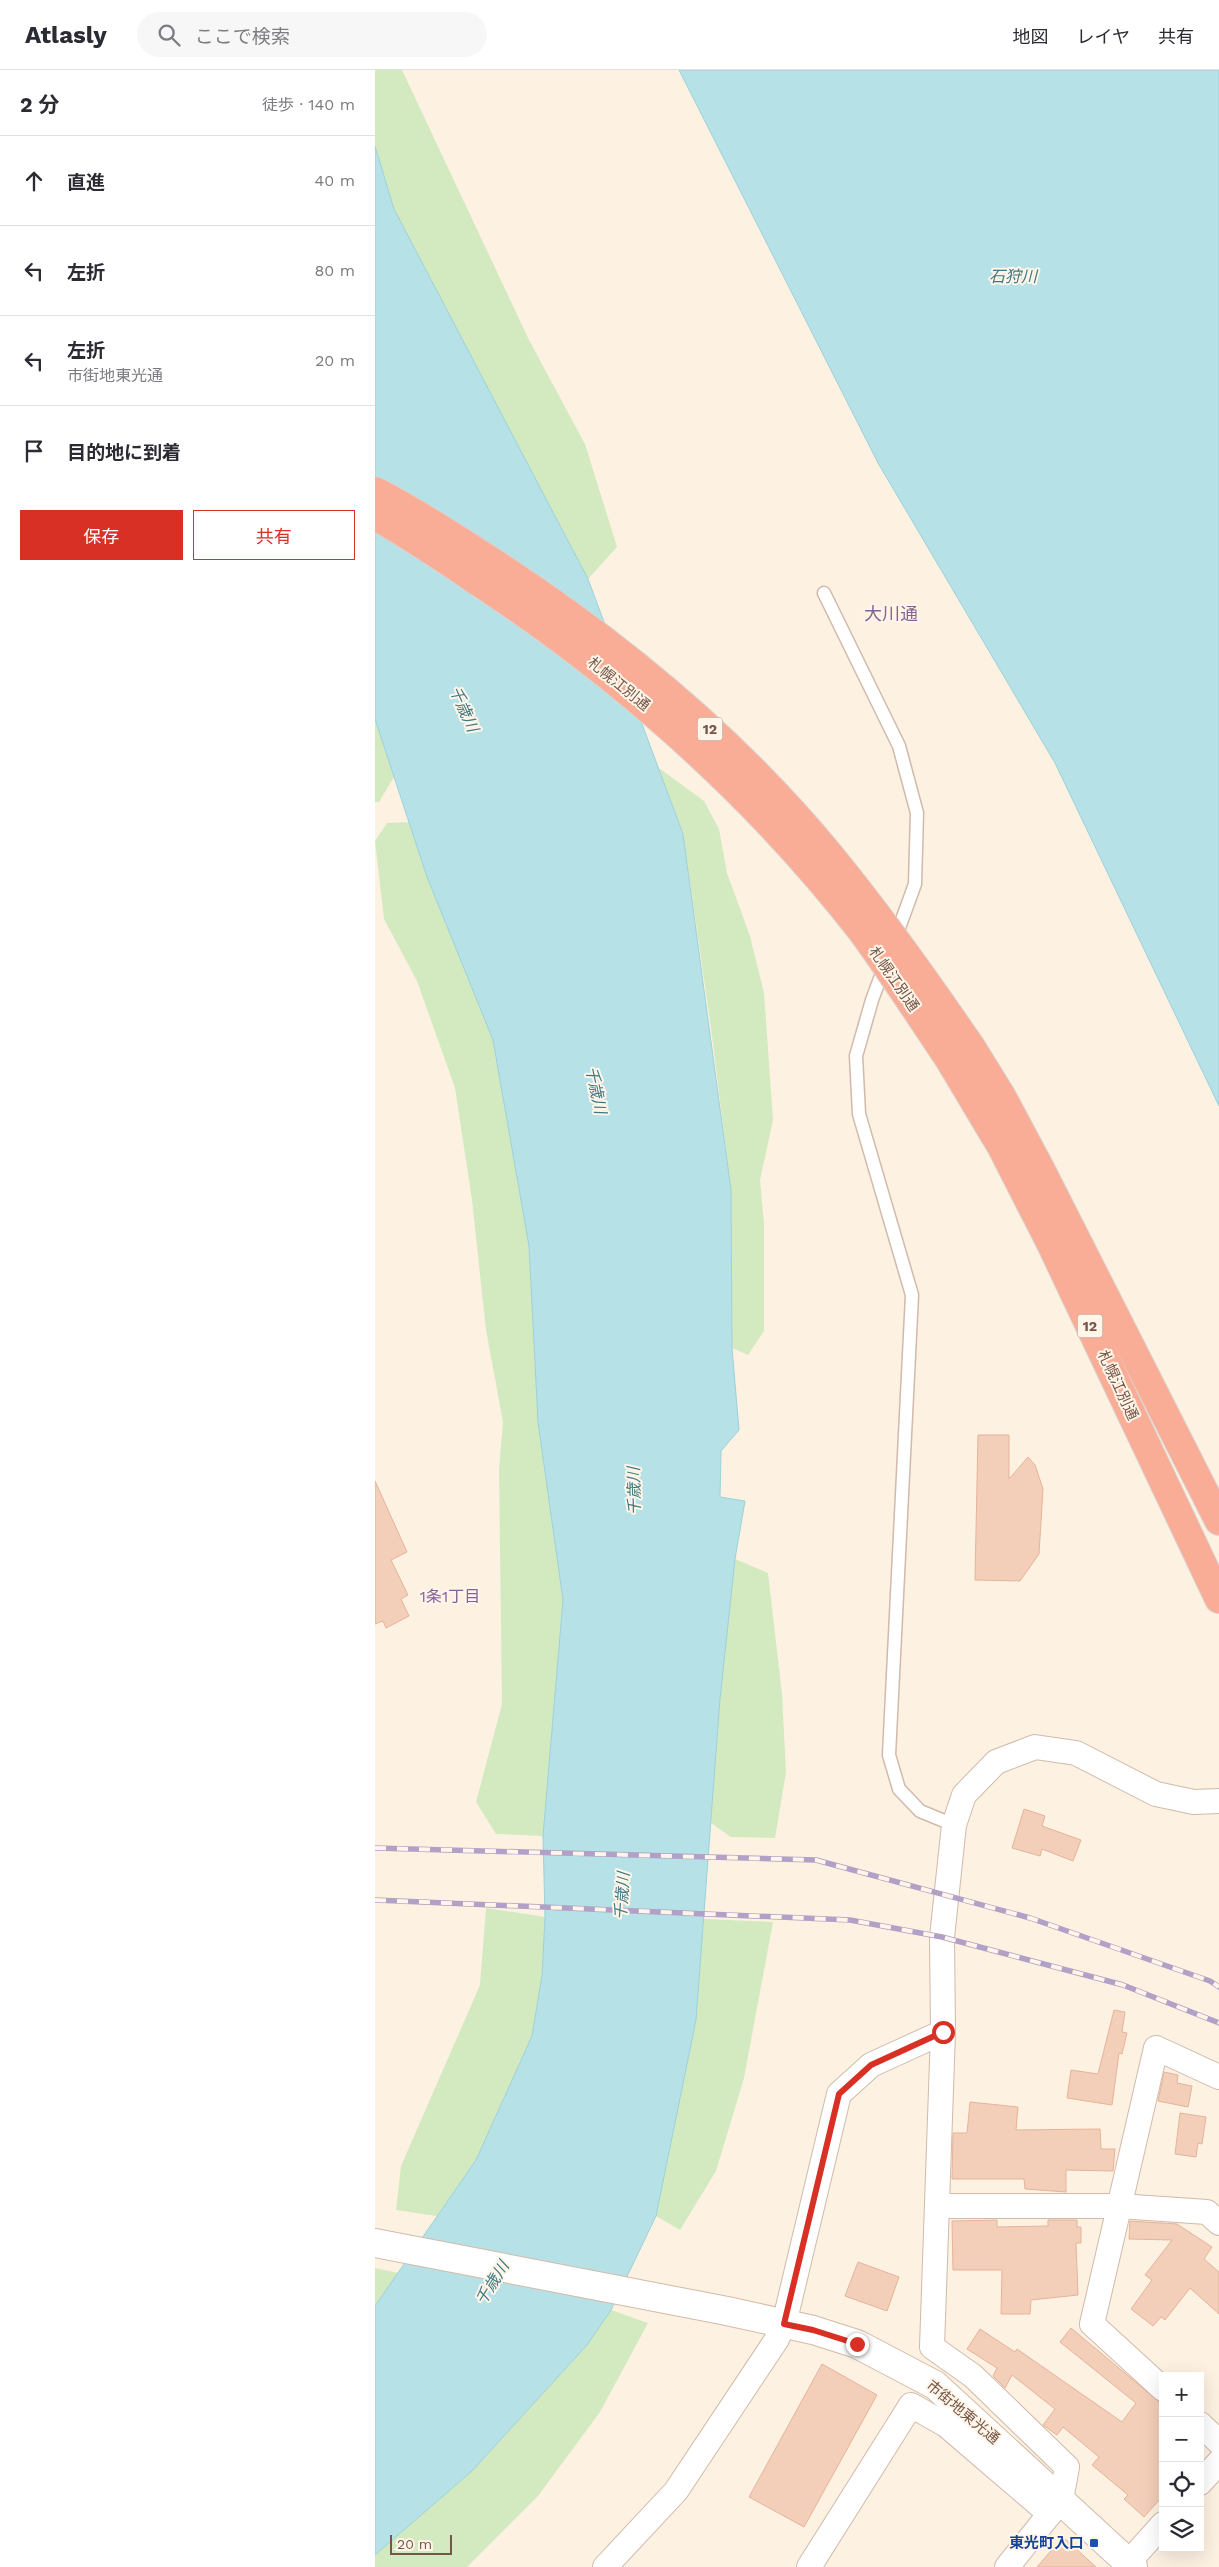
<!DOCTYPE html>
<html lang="ja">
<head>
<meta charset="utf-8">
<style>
  :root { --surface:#fff; --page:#f7f7f7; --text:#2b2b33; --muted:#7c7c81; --line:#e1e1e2; --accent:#d93025 }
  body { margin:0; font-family:"Work Sans","Noto Sans JP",sans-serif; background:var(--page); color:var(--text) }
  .controls { position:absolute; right:15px; bottom:15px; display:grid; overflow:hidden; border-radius:0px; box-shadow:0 5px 20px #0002 }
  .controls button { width:45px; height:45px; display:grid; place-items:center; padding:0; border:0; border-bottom:1px solid var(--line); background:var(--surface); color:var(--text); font:25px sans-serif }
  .scale { position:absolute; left:15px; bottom:12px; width:62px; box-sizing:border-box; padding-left:5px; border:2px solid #755648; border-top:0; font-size:14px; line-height:18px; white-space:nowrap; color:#755648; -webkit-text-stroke:4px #fff5e8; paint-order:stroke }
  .stop { position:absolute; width:15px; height:15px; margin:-11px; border:4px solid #d93025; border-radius:50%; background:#fff }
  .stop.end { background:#d93025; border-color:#fff; box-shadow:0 1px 5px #0008 }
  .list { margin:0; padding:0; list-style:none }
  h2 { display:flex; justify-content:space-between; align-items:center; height:65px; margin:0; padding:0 20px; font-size:21px }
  h2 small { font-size:16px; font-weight:400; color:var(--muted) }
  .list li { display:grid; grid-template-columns:32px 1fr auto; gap:15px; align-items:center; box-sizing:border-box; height:90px; padding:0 20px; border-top:1px solid var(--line) }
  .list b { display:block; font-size:19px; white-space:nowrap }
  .list p { margin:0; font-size:16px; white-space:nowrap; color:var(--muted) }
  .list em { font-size:16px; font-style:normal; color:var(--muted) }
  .actions { display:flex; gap:10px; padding:15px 20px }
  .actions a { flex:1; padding:11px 0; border:1px solid var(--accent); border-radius:0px; text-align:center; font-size:18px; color:var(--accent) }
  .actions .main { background:var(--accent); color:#fff }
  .icon { flex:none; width:28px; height:28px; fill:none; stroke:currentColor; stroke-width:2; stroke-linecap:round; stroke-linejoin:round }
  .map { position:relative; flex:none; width:844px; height:2497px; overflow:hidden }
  header { display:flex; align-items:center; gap:30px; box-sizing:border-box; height:70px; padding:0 25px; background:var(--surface); border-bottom:1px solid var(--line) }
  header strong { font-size:24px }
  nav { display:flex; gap:28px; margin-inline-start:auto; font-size:18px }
  .search { width:350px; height:45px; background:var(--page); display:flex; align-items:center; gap:12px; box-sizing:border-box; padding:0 18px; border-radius:28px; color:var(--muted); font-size:19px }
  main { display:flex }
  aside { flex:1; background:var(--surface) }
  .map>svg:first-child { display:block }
  .green { fill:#d3eac0 }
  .water { fill:#b6e1e7; stroke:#9cd1d9 }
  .building { fill:#f3ceb9; stroke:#e6b399 }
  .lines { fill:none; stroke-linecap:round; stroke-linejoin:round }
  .lane-casing { stroke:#d0baab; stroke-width:15 }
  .street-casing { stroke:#d0baab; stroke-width:26 }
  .secondary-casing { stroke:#d3baa8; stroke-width:30 }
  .highway-casing { stroke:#dbd3cf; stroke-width:30 }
  .lane { stroke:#fff; stroke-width:12 }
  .street { stroke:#fff; stroke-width:24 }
  .secondary { stroke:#fff; stroke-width:28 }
  .highway { stroke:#f9ad97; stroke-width:28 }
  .rail-casing { stroke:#b3a0c6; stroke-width:5.5 }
  .rail { stroke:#fff5e8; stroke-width:4; stroke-dasharray:11; stroke-linecap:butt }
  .highway-bridge-casing { stroke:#dbd3cf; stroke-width:30; stroke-linecap:butt }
  .highway-bridge { stroke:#f9ad97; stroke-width:28 }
  .route { stroke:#d93025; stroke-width:6 }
  .transit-dot { fill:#1a4fb4; stroke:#fff5e8; stroke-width:2 }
  .labels { text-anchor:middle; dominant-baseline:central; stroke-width:4; stroke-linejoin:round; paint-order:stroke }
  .shield { fill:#fff5e8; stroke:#9e8678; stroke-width:1 }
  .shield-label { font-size:14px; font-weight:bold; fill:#755648 }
  .street-label { font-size:15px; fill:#755648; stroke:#fff5e8 }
  .transit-label { font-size:15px; font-weight:bold; fill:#164399; stroke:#fff5e8; text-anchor:end }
  .water-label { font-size:16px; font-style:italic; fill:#3e7982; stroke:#fff5e8 }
  .neighbourhood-label { font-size:16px; fill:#856398; stroke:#fff5e8 }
  .quarter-label { font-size:18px; fill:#856398; stroke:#fff5e8 }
</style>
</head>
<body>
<header>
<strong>Atlasly</strong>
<div class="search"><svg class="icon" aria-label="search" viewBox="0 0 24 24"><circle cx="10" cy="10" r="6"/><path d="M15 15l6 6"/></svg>ここで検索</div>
<nav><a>地図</a><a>レイヤ</a><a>共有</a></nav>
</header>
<main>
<aside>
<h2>2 分<small>徒歩 · 140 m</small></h2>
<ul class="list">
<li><svg class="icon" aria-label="ahead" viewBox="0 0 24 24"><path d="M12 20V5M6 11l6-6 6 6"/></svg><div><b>直進</b></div><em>40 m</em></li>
<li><svg class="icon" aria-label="left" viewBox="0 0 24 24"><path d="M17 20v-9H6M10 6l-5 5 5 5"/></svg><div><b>左折</b></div><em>80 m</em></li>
<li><svg class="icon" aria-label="left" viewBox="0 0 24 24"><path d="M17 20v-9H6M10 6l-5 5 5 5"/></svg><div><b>左折</b><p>市街地東光通</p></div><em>20 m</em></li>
<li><svg class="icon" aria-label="arrive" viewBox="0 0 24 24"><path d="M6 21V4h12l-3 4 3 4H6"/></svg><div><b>目的地に到着</b></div></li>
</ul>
<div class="actions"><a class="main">保存</a><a>共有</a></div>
</aside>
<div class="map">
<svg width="844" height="2497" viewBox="0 0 844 2497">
  <rect width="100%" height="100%" fill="#fdf1e2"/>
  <g class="green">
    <polygon points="0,0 27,0 154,270 210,374 242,477 213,509 19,139 0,76"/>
    <polygon points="0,649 19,707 4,732 0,732"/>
    <polygon points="284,698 329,731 344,759 352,803 375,866 389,923 398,1050 385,1110 389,1154 389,1261 373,1285 357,1278 356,1120 336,958 308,764"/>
    <polygon points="34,752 52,807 118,970 154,1176 163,1352 188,1530 168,1766 121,1764 101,1732 127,1634 124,1399 128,1352 111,1260 97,1130 80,1018 42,911 9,849 0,771 12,753"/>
    <polygon points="360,1489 393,1503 407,1624 411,1702 400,1768 356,1767 336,1753 345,1629"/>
    <polygon points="111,1838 170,1847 167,1906 157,1966 101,2090 62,2146 21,2140 26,2096 105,1915"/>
    <polygon points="328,1849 398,1852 369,2008 341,2101 305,2160 281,2146 321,1950"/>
    <polygon points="0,2198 23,2203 0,2236"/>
    <polygon points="236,2240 273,2253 225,2342 163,2426 92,2497 0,2497 0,2485 97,2401 212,2275"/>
  </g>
  <g class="water">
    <polygon points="304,0 844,0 844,1036 680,693 503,393"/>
    <polygon points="0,76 19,139 213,509 308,764 356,1120 357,1278 364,1360 346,1381 345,1427 370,1431 360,1489 345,1629 321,1950 281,2146 236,2240 212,2275 97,2401 0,2485 0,2236 101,2090 157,1966 167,1906 170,1847 168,1766 188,1530 163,1352 154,1176 118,970 52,807 0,649"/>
  </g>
  <g class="building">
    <polygon points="603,1365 634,1365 634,1409 653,1387 660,1395 668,1419 664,1484 645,1511 600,1510"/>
    <polygon points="0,1411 32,1482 16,1490 33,1525 26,1529 34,1546 11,1558 8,1551 0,1554"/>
    <polygon points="649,1739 670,1746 667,1756 706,1770 698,1791 667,1779 665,1786 637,1778"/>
    <polygon points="739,1940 750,1942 747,1962 752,1963 747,1984 744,1983 737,2035 692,2028 696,2000 723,2004"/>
    <polygon points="789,2002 803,2005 802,2013 817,2016 813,2037 783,2031"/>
    <polygon points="595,2032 643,2037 641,2060 725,2059 726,2079 740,2079 738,2101 691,2100 691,2122 650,2119 649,2109 577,2109 578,2063 592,2063"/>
    <polygon points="805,2043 831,2047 827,2074 823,2073 821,2087 800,2084"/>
    <polygon points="622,2150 622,2157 673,2156 673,2150 702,2150 702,2157 706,2157 706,2173 701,2173 703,2225 656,2230 655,2244 626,2244 627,2200 578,2200 577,2151"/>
    <polygon points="755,2151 802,2154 837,2177 829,2189 844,2202 844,2244 815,2218 790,2250 786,2247 778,2256 756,2239 777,2210 770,2205 797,2170 754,2169"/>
    <polygon points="483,2192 524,2207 512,2241 470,2226"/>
    <polygon points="696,2258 788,2335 788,2426 769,2447 749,2429 753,2425 717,2395 724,2387 688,2357 682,2365 668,2355 680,2339 637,2305 630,2318 618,2306 622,2298 592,2279 605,2259 640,2282 642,2279 747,2352 761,2333 685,2272"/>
    <polygon points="447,2294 502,2325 429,2457 374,2427"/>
    <polygon points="688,2467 721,2497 662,2497"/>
  </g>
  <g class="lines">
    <defs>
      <g id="lane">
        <polyline points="449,523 524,676 542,743 540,814 520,869"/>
        <polyline points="510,895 497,930 481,986 484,1044 537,1225 514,1685 524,1719 545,1741 579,1755"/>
      </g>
      <g id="street">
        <polyline points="562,2136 744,2136 832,2142 844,2153"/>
        <polyline points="788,2319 717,2254 781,1978 844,2007"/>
        <polyline points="825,2354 844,2372"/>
        <polyline points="825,2413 844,2392"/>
        <polyline points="753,2493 788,2454"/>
        <polyline points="230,2497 301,2421 402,2269 409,2254 464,2024 496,1995 568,1962"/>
        <polyline points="434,2497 536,2335 571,2355 675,2444"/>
        <polyline points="632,2497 686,2430 692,2397 598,2306 557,2277 568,1962 567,1867 579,1755 589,1725 621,1692 660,1677 701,1683 781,1724 819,1732 844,1731"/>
      </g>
      <polyline id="secondary" points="0,2173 352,2241 438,2260 482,2274 560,2315 758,2497"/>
      <g id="highway">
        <polyline points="596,977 627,1027 665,1098 844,1451"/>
        <polyline points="574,989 626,1076 676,1174 844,1529"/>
      </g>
    </defs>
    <use href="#lane" class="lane-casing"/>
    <use href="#street" class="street-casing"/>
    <use href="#secondary" class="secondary-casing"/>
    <use href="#highway" class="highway-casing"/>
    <use href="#lane" class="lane"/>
    <use href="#street" class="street"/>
    <use href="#secondary" class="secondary"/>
    <use href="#highway" class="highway"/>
    <defs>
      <g id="rail">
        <polyline points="0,1778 441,1790 655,1848 835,1911 844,1917"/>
        <polyline points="0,1830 475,1850 567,1867 748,1915 844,1953"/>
      </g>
    </defs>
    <use href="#rail" class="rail-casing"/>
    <use href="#rail" class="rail"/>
    <defs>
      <g id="highway-bridge">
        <path d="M0 421C38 440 74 464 110 487 237 569 357 667 453 783 504 845 551 911 596 977"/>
        <path d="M0 446C36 466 71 490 105 513 249 608 379 723 486 860 517 902 545 946 574 989"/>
      </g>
    </defs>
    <use href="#highway-bridge" class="highway-bridge-casing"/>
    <use href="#highway-bridge" class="highway-bridge"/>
  </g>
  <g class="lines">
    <polyline class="route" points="482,2274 438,2260 409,2254 464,2024 496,1995 568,1962"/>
  </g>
  <rect class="transit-dot" x="714" y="2468" width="10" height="10" rx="2.5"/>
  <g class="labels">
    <g class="shield">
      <rect x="322.5" y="647.5" width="25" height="23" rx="4"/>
      <rect x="702.5" y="1244.5" width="25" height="23" rx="4"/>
    </g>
    <g class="shield-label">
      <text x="335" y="659">12</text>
      <text x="715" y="1256">12</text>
    </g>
    <g class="street-label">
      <text transform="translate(244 614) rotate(39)">札幌江別通</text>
      <text transform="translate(519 909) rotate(55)">札幌江別通</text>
      <text transform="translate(743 1315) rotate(65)">札幌江別通</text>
      <text transform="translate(588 2342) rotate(40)">市街地東光通</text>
    </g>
    <g class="transit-label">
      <text x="709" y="2473">東光町入口</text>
    </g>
    <g class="water-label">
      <text x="638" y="206">石狩川</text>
      <text transform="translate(89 639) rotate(66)">千歳川</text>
      <text transform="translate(221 1020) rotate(78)">千歳川</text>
      <text transform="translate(259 1421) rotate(-91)">千歳川</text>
      <text transform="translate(247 1826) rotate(-86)">千歳川</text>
      <text transform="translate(117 2213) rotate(-58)">千歳川</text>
    </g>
    <g class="neighbourhood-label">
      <text x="75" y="1526">1条1丁目</text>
    </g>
    <g class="quarter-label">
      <text x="516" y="543">大川通</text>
    </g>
  </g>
</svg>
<div class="controls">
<button>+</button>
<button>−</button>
<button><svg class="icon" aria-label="locate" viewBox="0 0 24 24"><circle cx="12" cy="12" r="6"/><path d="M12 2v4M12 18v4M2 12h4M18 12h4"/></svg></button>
<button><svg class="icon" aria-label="layers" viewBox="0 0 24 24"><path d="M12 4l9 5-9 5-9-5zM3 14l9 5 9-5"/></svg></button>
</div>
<div class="scale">20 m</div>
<div class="stop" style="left:568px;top:1962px"></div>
<div class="stop end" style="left:482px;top:2274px"></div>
</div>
</main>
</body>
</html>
